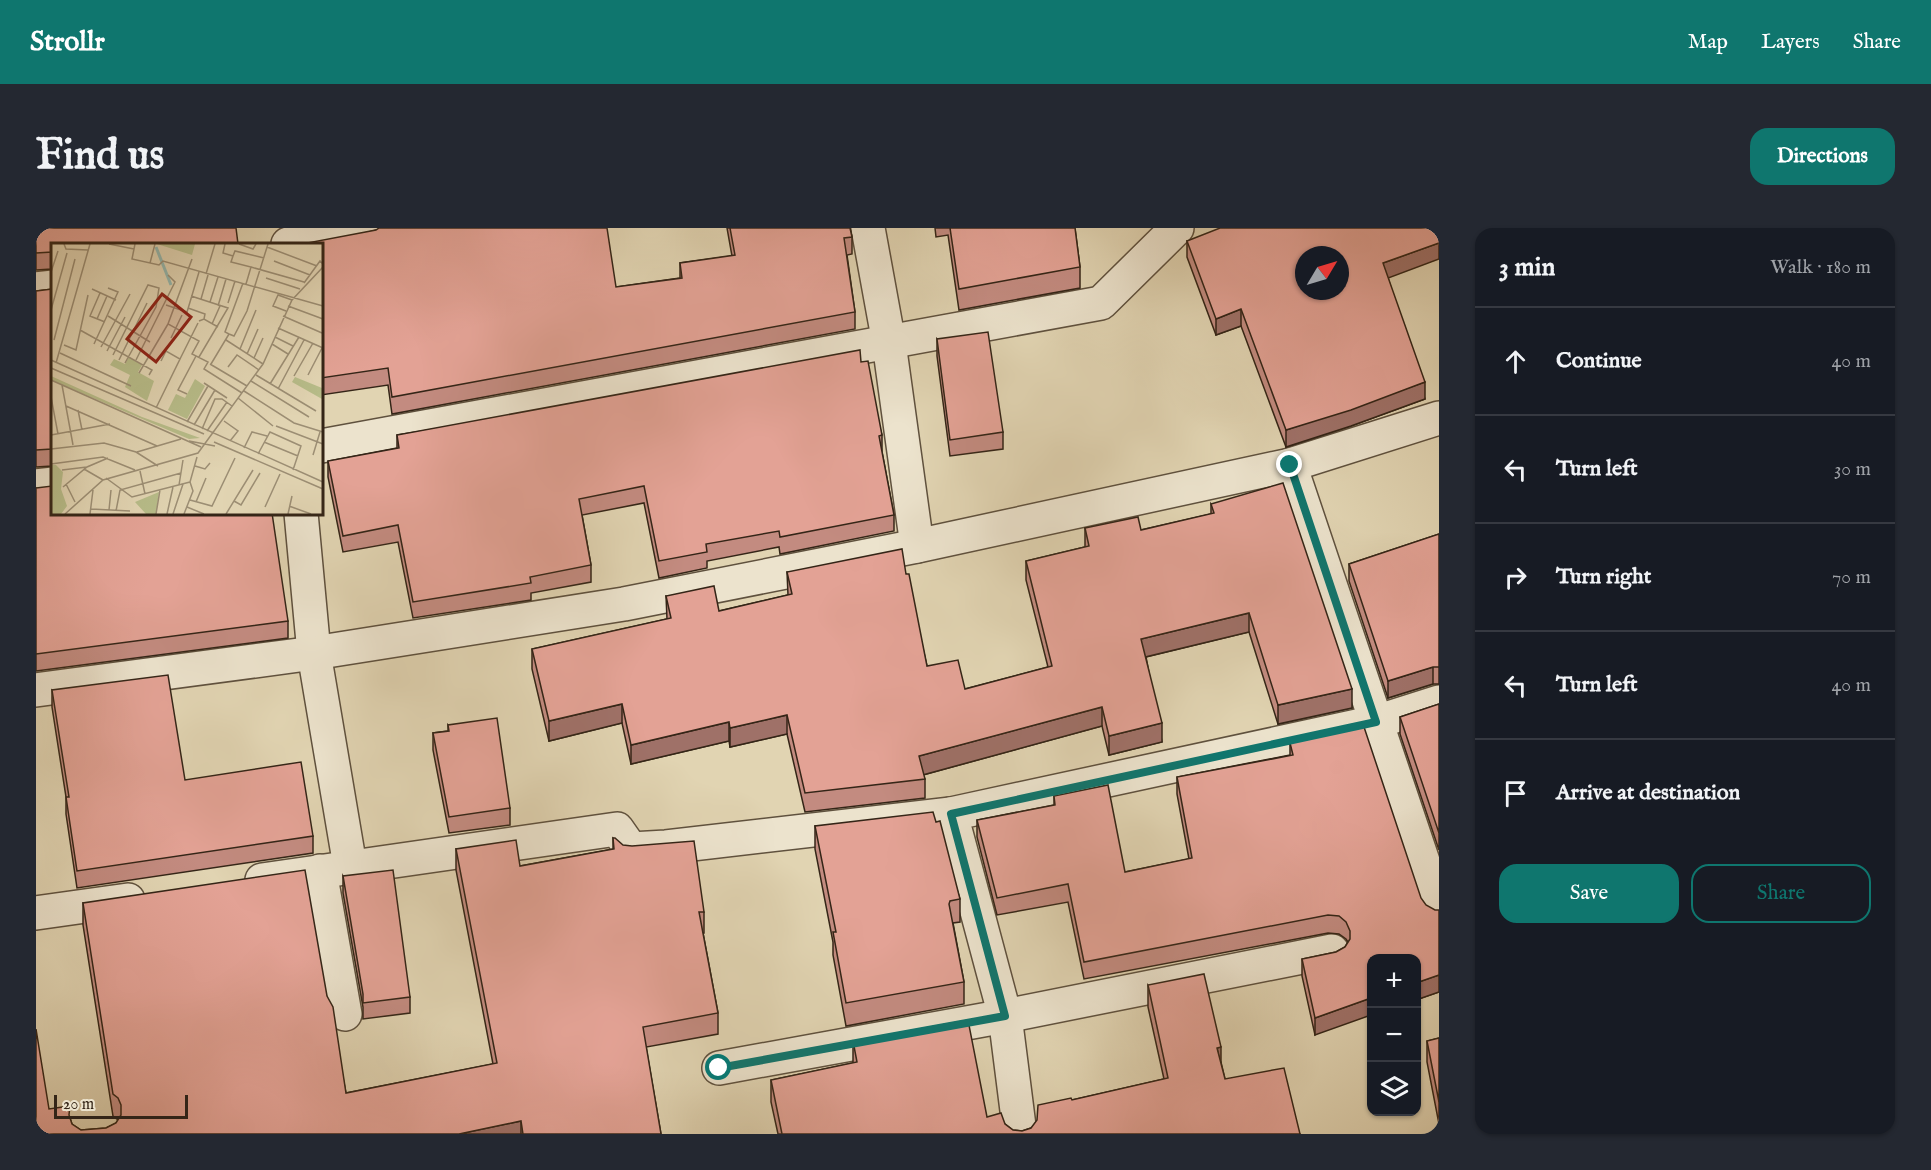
<!DOCTYPE html>
<html lang="en">
<head>
<meta charset="utf-8">
<style>
  :root { --surface:#171b24; --page:#242831; --text:#f1f3f6; --muted:#9ea1a6; --line:#363941; --accent:#0f766e }
  body { margin:0; font-family:"IM FELL English",serif; background:var(--page); color:var(--text) }
  .controls { position:absolute; right:18px; bottom:18px; display:grid; overflow:hidden; border-radius:12px; box-shadow:0 2px 4px #0004 }
  .controls button { width:54px; height:54px; display:grid; place-items:center; padding:0; border:0; border-bottom:2px solid var(--line); background:var(--surface); color:var(--text); font:30px sans-serif }
  .compass { position:absolute; left:1259px; top:18px; width:54px; height:54px; border-radius:50%; background:var(--surface); box-shadow:0 2px 4px #0004; rotate:52deg }
  .scale { position:absolute; left:18px; bottom:15px; width:134px; box-sizing:border-box; padding-left:6px; border:3px solid #342517; border-top:0; font-size:16px; line-height:21px; white-space:nowrap; color:#342517; -webkit-text-stroke:4px #ece3cd; paint-order:stroke }
  .stop { position:absolute; width:18px; height:18px; margin:-14px; border:4px solid #0f766e; border-radius:50%; background:#fff }
  .stop.end { background:#0f766e; border-color:#fff; box-shadow:0 2px 6px #0008 }
  .list { margin:0; padding:0; list-style:none }
  h2 { display:flex; justify-content:space-between; align-items:center; height:78px; margin:0; padding:0 24px; font-size:26px }
  h2 small { font-size:20px; font-weight:400; color:var(--muted) }
  .list li { display:grid; grid-template-columns:39px 1fr auto; gap:18px; align-items:center; box-sizing:border-box; height:108px; padding:0 24px; border-top:2px solid var(--line) }
  .list b { display:block; font-size:22px; white-space:nowrap }
  .list em { font-size:20px; font-style:normal; color:var(--muted) }
  .actions { display:flex; gap:12px; padding:18px 24px }
  .actions a { flex:1; padding:14px 0; border:2px solid var(--accent); border-radius:18px; text-align:center; font-size:21px; color:var(--accent) }
  .actions .main { background:var(--accent); color:#fff }
  .icon { flex:none; width:33px; height:33px; fill:none; stroke:currentColor; stroke-width:2; stroke-linecap:round; stroke-linejoin:round }
  .map { position:relative; flex:none; width:1403px; height:906px; overflow:hidden; border-radius:18px }
  header { display:flex; align-items:center; gap:36px; box-sizing:border-box; height:84px; padding:0 30px; background:var(--accent); color:#fff }
  header strong { font-size:28px }
  nav { display:flex; gap:33px; margin-inline-start:auto; font-size:21px }
  .intro { display:flex; align-items:center; justify-content:space-between; box-sizing:border-box; height:144px; padding:0 36px }
  h1 { margin:0; font-size:42px }
  .button { padding:15px 27px; border-radius:18px; background:var(--accent); color:#fff; font-size:21px; font-weight:700 }
  main { display:flex; gap:36px; padding:0 36px }
  aside { flex:1; background:var(--surface); border-radius:18px; box-shadow:0 2px 4px #0004 }
  .map>svg:first-child { display:block }
  .lines { fill:none; stroke-linecap:round; stroke-linejoin:round }
  .minor-casing { stroke:#5f513e; stroke-width:36 }
  .minor { stroke:#ece3cd; stroke-width:33 }
  .wall { fill:#c38b80; stroke:#342517; stroke-width:1.5 }
  .shaded-wall { fill:#9f7168; stroke:#342517; stroke-width:1.5 }
  .building { fill:#e3a295; stroke:#342517; stroke-width:1.5; fill-rule:evenodd }
  .route { stroke:#0f766e; stroke-width:8 }
  .inset-river { fill:none; stroke:#94b8af; stroke-width:3 }
  .inset-road { fill:none; stroke:#9c8e74; stroke-width:1.5 }
  .view { fill:#8f2418; fill-opacity:0.15; stroke:#8f2418; stroke-width:3 }
  .inset-edge { fill:none; stroke:#342517; stroke-width:3 }
</style>
</head>
<body>
<header>
<strong>Strollr</strong>
<nav><a>Map</a><a>Layers</a><a>Share</a></nav>
</header>
<div class="intro"><h1>Find us</h1><a class="button">Directions</a></div>
<main>
<div class="map">
<svg width="1403" height="906" viewBox="0 0 1403 906">
  <rect width="100%" height="100%" fill="#e1d4b2"/>
  <filter id="stains"><feTurbulence type="fractalNoise" baseFrequency=".00333" numOctaves="4"/><feColorMatrix values="0 0 0 0 .2 0 0 0 0 .09 0 0 0 0 .02 0 0 0 .5 -.17"/></filter>
  <radialGradient id="worn" r=".72"><stop offset=".6" stop-color="#630" stop-opacity="0"/><stop offset="1" stop-color="#630" stop-opacity=".3"/></radialGradient>
  <g class="lines">
    <defs>
      <g id="minor">
        <polyline points="832,0 853,115 881,318"/>
        <polyline points="252,16 336,0"/>
        <polyline points="0,61 16,59"/>
        <polyline points="285,218 1065,75 1141,0"/>
        <polyline points="1254,237 1403,681"/>
        <polyline points="0,258 16,256"/>
        <polyline points="265,285 278,425 314,638"/>
        <polyline points="0,462 278,425 588,376 881,318 1254,237 1403,190"/>
        <polyline points="284,643 309,786"/>
        <polyline points="226,652 581,601 595,621 630,619 915,586"/>
        <polyline points="0,685 92,672"/>
        <polyline points="683,840 969,788 1296,723"/>
        <polyline points="984,906 969,788 915,586 1340,494 1403,474"/>
      </g>
    </defs>
    <use href="#minor" class="minor-casing"/>
    <use href="#minor" class="minor"/>
  </g>
  <g class="wall">
    <polygon points="0,0 16,16 16,41 0,42"/>
    <polygon points="691,0 814,0 816,9 816,26 811,27 819,84 819,101 356,186 352,157 285,167 285,16 340,2 580,59 644,50 644,35 696,28"/>
    <polygon points="899,0 1039,0 1044,39 1044,60 923,82 912,7 900,9"/>
    <polygon points="1151,13 1352,50 1389,171 1315,198 1250,219 1205,98 1180,107 1151,29"/>
    <polygon points="16,61 16,238 0,239 0,63"/>
    <polygon points="901,111 967,204 967,221 914,228 901,128"/>
    <polygon points="825,134 846,207 846,224 858,287 858,303 744,326 743,319 671,333 671,340 623,350 608,275 546,287 555,337 555,354 495,365 495,372 377,390 362,314 307,324 292,249 292,233 361,220 361,207"/>
    <polygon points="0,260 252,393 252,410 0,443"/>
    <polygon points="1175,276 1316,480 1242,496 1213,404 1110,429 1126,514 1073,527 1066,498 887,547 889,551 889,570 769,584 751,506 694,519 693,513 595,536 586,495 513,513 496,441 496,421 631,391 630,368 683,383 752,367 751,344 870,346 891,438 929,461 1012,439 990,352 990,333 1049,319 1049,300 1105,302 1175,286"/>
    <polygon points="1403,306 1403,456 1397,456 1352,470 1313,353 1313,336"/>
    <polygon points="16,462 149,552 277,608 277,625 41,660 30,586 30,569 16,479"/>
    <polygon points="1403,476 1403,622 1364,506 1364,489"/>
    <polygon points="412,497 474,580 474,597 413,605 397,522 397,505 412,503"/>
    <polygon points="1254,515 1403,764 1380,772 1380,730 1279,807 1266,748 1266,731 1300,724 1309,719 1312,714 1310,711 1303,706 1292,705 1048,751 1032,674 961,687 941,609 941,592 1018,577 1018,568 1089,644 1153,631 1141,566 1141,549 1254,527"/>
    <polygon points="900,594 924,671 924,694 917,695 928,754 928,776 810,798 797,727 797,714 779,621 779,598"/>
    <polygon points="577,610 668,684 668,705 667,705 682,785 682,806 610,819 625,906 0,906 13,881 34,890 36,896 45,902 70,900 80,895 82,892 77,888 47,697 47,675 291,768 310,865 457,836 420,642 420,621 484,638 577,621"/>
    <polygon points="307,648 374,769 374,785 327,791 327,779 307,665"/>
    <polygon points="1112,757 1185,834 1189,851 1264,906 742,906 735,874 735,852 817,835 817,813 951,889 969,896 977,902 986,903 995,900 1036,872 1128,851 1112,779"/>
    <polygon points="1403,810 1403,896 1391,834 1391,813"/>
  </g>
  <g class="shaded-wall">
    <polygon points="1403,15 1403,31 1347,52 1347,35"/>
    <polygon points="1205,81 1205,98 1180,107 1180,91"/>
    <polygon points="1389,154 1389,171 1315,198 1250,219 1250,202"/>
    <polygon points="1213,385 1213,404 1105,430 1105,411"/>
    <polygon points="1397,439 1397,456 1352,470 1352,453"/>
    <polygon points="1316,461 1316,480 1242,496 1242,477"/>
    <polygon points="586,476 586,495 513,513 513,493"/>
    <polygon points="1066,479 1066,498 883,548 883,528"/>
    <polygon points="751,487 751,506 694,519 694,500"/>
    <polygon points="693,494 693,513 595,536 595,517"/>
    <polygon points="1126,495 1126,514 1073,527 1073,508"/>
    <polygon points="1403,747 1403,764 1380,772 1380,755"/>
    <polygon points="1335,770 1335,787 1279,807 1279,790"/>
    <polygon points="1185,819 1185,840 1181,820"/>
    <polygon points="485,893 485,906 423,906"/>
  </g>
  <g class="building">
    <polygon points="0,0 200,0 202,16 16,16 16,24 0,25"/>
    <polygon points="343,0 571,0 580,59 646,50 644,35 699,27 694,0 814,0 816,9 808,10 819,84 356,169 352,140 285,150 285,16 271,16 271,15 340,2"/>
    <polygon points="914,0 1039,0 1044,39 923,61"/>
    <path d="M1184 0H1403V15L1347 35 1389 154 1315 182 1250 202 1205 81 1180 91 1151 13ZM1268 27H1304V63H1268Z"/>
    <polygon points="16,61 16,221 0,222 0,63"/>
    <polygon points="952,104 967,204 914,212 901,111"/>
    <polygon points="824,122 825,134 832,133 846,207 843,208 858,287 744,309 743,303 670,316 671,324 623,333 608,258 543,271 555,337 494,349 495,355 377,374 362,297 307,308 292,233 363,220 361,207"/>
    <polygon points="1247,255 1316,461 1242,477 1213,385 1105,411 1126,495 1073,508 1066,479 883,528 889,551 769,565 751,487 694,500 693,494 595,517 586,476 513,493 496,421 635,390 630,368 678,358 683,383 756,366 751,344 866,321 870,346 873,346 891,438 922,432 929,461 1016,438 990,333 1053,318 1049,300 1102,289 1105,302 1178,285 1175,276"/>
    <polygon points="16,258 16,285 236,285 252,393 0,426 0,260"/>
    <polygon points="1403,306 1403,439 1397,439 1352,453 1313,336"/>
    <polygon points="132,447 149,552 265,534 277,608 41,643 30,569 33,569 16,462"/>
    <polygon points="1403,476 1403,605 1364,489"/>
    <polygon points="461,490 474,580 413,589 397,505 413,503 412,497"/>
    <polygon points="1328,499 1385,670 1390,677 1399,682 1403,682 1403,747 1380,755 1380,730 1335,730 1335,770 1279,790 1266,731 1300,724 1309,719 1314,711 1314,703 1310,694 1303,688 1292,687 1048,734 1032,656 961,670 941,592 1019,577 1018,568 1072,557 1089,644 1156,630 1141,549 1257,527 1254,515"/>
    <polygon points="897,584 900,594 904,593 924,671 914,673 913,676 928,754 810,775 797,704 800,704 779,598"/>
    <polygon points="577,610 579,610 587,617 596,618 658,613 668,684 663,684 682,785 607,799 625,906 487,906 485,893 423,906 0,906 0,801 13,881 34,878 33,887 36,896 45,902 70,900 80,895 85,887 85,877 82,870 77,866 47,675 269,642 291,768 297,779 310,865 461,835 420,621 480,612 484,638 578,621"/>
    <polygon points="357,642 374,769 327,775 327,766 307,648"/>
    <polygon points="1168,746 1185,819 1181,820 1189,851 1248,840 1264,906 746,906 735,852 821,834 817,813 932,792 951,889 965,885 969,896 977,902 986,903 995,900 1001,892 1002,877 1035,870 1036,872 1132,850 1112,757"/>
    <polygon points="1403,810 1403,874 1391,813"/>
  </g>
  <g class="lines">
    <polyline class="route" points="683,840 969,788 915,586 1340,494 1254,237"/>
  </g>
  <g transform="translate(15 15)">
    <rect width="272" height="272" fill="#e1d4b2"/>
    <path d="M106 1H144L141 12ZM78 114 91 122 87 129 103 138 96 158 74 144 79 132 59 122 63 116 74 121ZM0 133 91 174 149 195 138 196 0 137ZM244 134 271 145V156L241 139ZM144 136 154 143 136 176 117 167 125 151 134 155ZM0 222H5L12 229 10 246 16 263 10 271H0ZM108 249 105 271H95L84 259Z" fill="#b7bc89"/>
    <path class="inset-river" d="M105 4 120 42"/>
    <path class="inset-road" d="M13 1 15 6 37 7M58 1 83 6M84 1 81 16 108 22 112 18 272 63M174 1 172 10 182 13 180 19 200 24 195 41M188 1 202 6 205 1M216 4 266 23M182 13 184 8 213 15M141 16 117 81 148 98 141 111 157 119 153 126 191 150M223 18 259 32M99 20 104 1M200 24 253 39M0 29 7 8M155 31 164 1M215 35 249 46M253 40 269 18 272 21M41 46 65 57M49 50 39 73 54 79M140 53 177 65 148 114M150 56 157 32M159 59 167 34M177 60 184 38M115 62 136 69 148 29M167 63 175 36M237 63 272 76M137 65 154 71 153 76M0 67 16 10M235 68 222 63 227 52 241 57M57 73 99 99M232 73 271 90M46 76 56 53M148 78 153 76 167 84M161 81 169 63M227 85 272 105M29 87 101 127 98 132M178 91 174 89 192 40M224 94 242 103M120 95 131 72M3 97 24 16M175 97 212 121M43 101 67 49 57 45M221 101 237 111M13 102 25 107 37 52M50 104 79 51M189 106 205 67M56 108 74 74M9 110 80 143M196 111 207 86M62 112 97 42 108 45 105 64 74 120M203 115 212 95M129 116 147 80M0 117 272 239M68 117 96 60M85 117 124 39 117 32M5 120 39 1M159 121 196 143M160 121 178 91 183 93 196 68 217 1M177 124 186 112 208 127M0 125 153 191M88 130 117 81M205 132 265 168M257 132 271 105M243 133 262 100M0 137 150 204M200 138 258 174M153 140 176 155M219 141 248 94M11 142 22 202M227 146 253 97M193 148 243 180 272 189M136 151 127 147 145 113M0 154 7 191M187 155 222 183M15 163 106 203M105 165 129 116 115 108 110 118M27 167 31 187M173 178 187 188 179 198M136 179 157 143M143 182 164 147M225 183 272 201M151 186 164 156H171L181 163M156 188 176 159M0 192 59 181M138 198 164 203M163 199 272 246M213 199 247 213M193 205 201 189 216 193M0 206 53 200 85 209 107 223M86 209 130 196M207 211 219 189 250 203 242 227M262 212 269 189M0 221 52 214 84 227M144 223 154 226 159 220M33 226 52 237M11 227 36 224M89 228 94 251M55 235 81 254 139 239M15 241 24 259M128 242 132 217M12 244 36 224 57 215M139 257 161 263 184 215M183 258 190 262 209 230M145 259 155 235M238 263 260 271M136 264 153 271M214 264 229 231M40 266 79 268M58 267 60 247M65 268 69 247 130 230M14 271 52 237 147 210 212 121 241 57 272 24M39 271 42 247M105 271 109 247M116 271 122 244M122 271 132 241M133 271 142 248 139 239 146 214M175 271 202 227M237 271 241 253"/>
    <path class="view" d="M111 51 140 74 105 119 76 96Z"/>
    <rect width="272" height="272" class="inset-edge"/>
  </g>
  <rect width="100%" height="100%" filter="url(#stains)"/>
  <rect width="100%" height="100%" fill="url(#worn)"/>
</svg>
<div class="controls">
<button>+</button>
<button>−</button>
<button><svg class="icon" aria-label="layers" viewBox="0 0 24 24"><path d="M12 4l9 5-9 5-9-5zM3 14l9 5 9-5"/></svg></button>
</div>
<svg class="compass" viewBox="-18 -18 36 36"><path d="M0-13l5 13h-10z" fill="#e53935"/><path d="M0 13l5-13h-10z" fill="#9ea1a6"/></svg>
<div class="scale">20 m</div>
<div class="stop" style="left:683px;top:840px"></div>
<div class="stop end" style="left:1254px;top:237px"></div>
</div>
<aside>
<h2>3 min<small>Walk · 180 m</small></h2>
<ul class="list">
<li><svg class="icon" aria-label="ahead" viewBox="0 0 24 24"><path d="M12 20V5M6 11l6-6 6 6"/></svg><div><b>Continue</b></div><em>40 m</em></li>
<li><svg class="icon" aria-label="left" viewBox="0 0 24 24"><path d="M17 20v-9H6M10 6l-5 5 5 5"/></svg><div><b>Turn left</b></div><em>30 m</em></li>
<li><svg class="icon" aria-label="right" viewBox="0 0 24 24"><path d="M7 20v-9h11M14 6l5 5-5 5"/></svg><div><b>Turn right</b></div><em>70 m</em></li>
<li><svg class="icon" aria-label="left" viewBox="0 0 24 24"><path d="M17 20v-9H6M10 6l-5 5 5 5"/></svg><div><b>Turn left</b></div><em>40 m</em></li>
<li><svg class="icon" aria-label="arrive" viewBox="0 0 24 24"><path d="M6 21V4h12l-3 4 3 4H6"/></svg><div><b>Arrive at destination</b></div></li>
</ul>
<div class="actions"><a class="main">Save</a><a>Share</a></div>
</aside>
</main>
</body>
</html>
